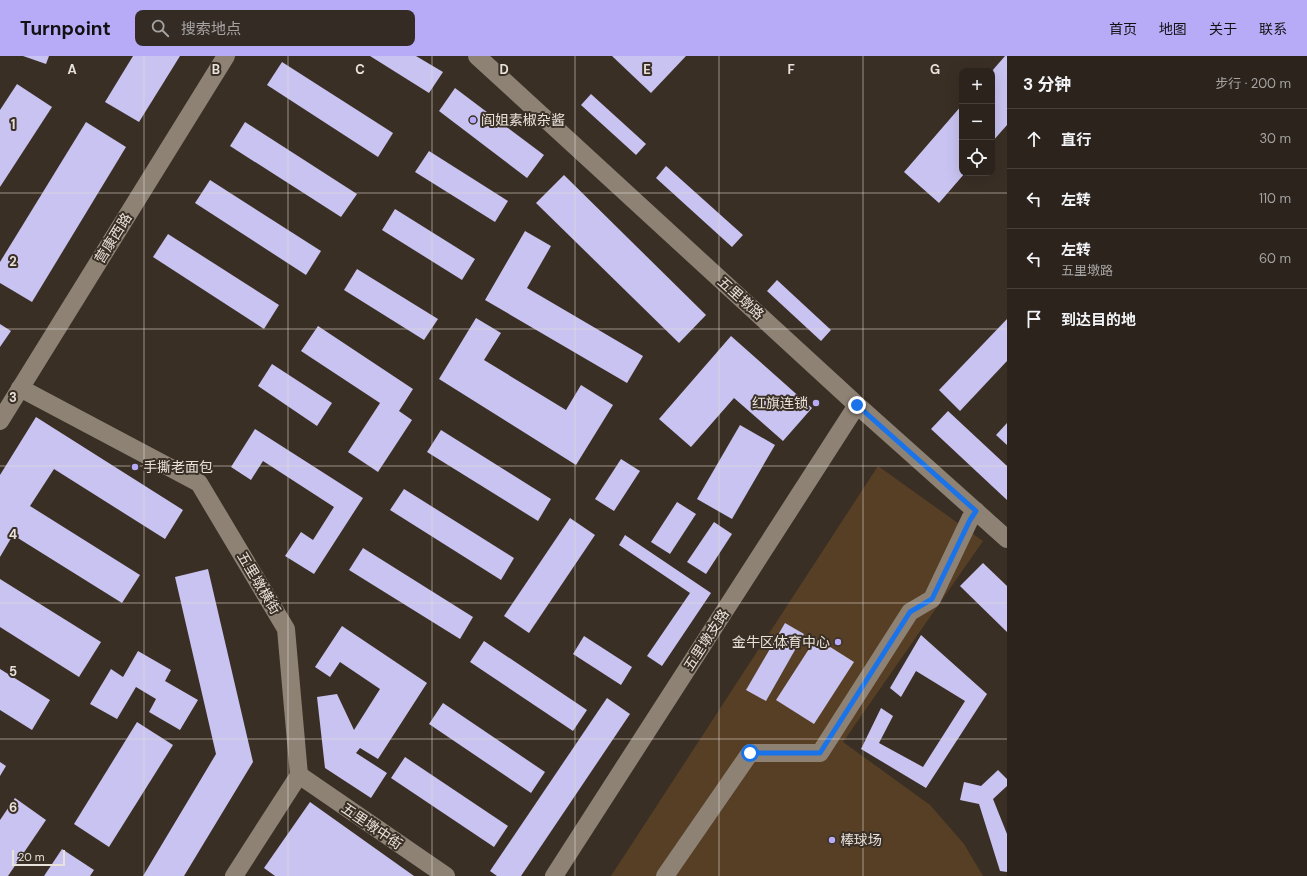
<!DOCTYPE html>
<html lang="zh">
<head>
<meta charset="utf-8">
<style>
  :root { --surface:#2c231c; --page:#342b25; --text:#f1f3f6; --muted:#a6a4a3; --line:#48403b; --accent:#b7abf8 }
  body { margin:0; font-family:"DM Sans","Noto Sans SC",sans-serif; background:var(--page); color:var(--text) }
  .controls { position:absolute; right:12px; top:12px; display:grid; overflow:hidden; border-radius:8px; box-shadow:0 4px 16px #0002 }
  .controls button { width:36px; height:36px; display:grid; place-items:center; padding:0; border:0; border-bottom:1px solid var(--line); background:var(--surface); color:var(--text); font:20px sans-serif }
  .scale { position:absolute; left:12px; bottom:10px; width:53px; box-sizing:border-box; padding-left:4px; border:2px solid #e9e2db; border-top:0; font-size:11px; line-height:14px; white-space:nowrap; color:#e9e2db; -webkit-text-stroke:3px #3a2f25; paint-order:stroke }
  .stop { position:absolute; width:12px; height:12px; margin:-9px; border:3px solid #1a73e8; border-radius:50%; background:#fff }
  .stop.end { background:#1a73e8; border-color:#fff; box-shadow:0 1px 4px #0008 }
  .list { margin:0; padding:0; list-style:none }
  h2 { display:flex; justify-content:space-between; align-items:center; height:52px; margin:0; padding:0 16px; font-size:17px }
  h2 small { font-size:13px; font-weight:400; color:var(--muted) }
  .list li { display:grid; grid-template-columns:26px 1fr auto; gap:12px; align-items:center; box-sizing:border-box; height:60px; padding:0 16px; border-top:1px solid var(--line) }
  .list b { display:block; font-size:15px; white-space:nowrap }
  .list p { margin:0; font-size:13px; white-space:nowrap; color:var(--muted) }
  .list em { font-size:13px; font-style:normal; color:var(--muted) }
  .icon { flex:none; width:22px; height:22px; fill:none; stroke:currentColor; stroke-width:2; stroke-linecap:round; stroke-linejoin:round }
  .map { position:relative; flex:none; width:1007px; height:820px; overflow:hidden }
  header { display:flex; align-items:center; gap:24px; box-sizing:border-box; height:56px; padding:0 20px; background:var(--accent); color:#111 }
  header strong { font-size:19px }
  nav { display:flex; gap:22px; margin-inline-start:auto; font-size:14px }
  .search { width:280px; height:36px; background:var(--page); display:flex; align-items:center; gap:10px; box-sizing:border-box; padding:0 14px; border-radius:8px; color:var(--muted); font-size:15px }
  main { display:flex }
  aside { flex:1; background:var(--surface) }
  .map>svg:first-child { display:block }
  .green { fill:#573f25 }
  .building { fill:#c8c3f0 }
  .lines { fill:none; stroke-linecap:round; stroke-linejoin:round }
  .minor { stroke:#8e8275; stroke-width:18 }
  .route { stroke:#1a73e8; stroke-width:5 }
  .grid { fill:none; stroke:#e9e2db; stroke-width:1; stroke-opacity:0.55 }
  .poi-dot { fill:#b7abf8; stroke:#3a2f25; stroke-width:1.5 }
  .labels { text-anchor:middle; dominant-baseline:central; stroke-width:4; stroke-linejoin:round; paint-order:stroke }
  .poi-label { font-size:14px; fill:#e9e2db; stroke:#3a2f25; text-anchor:start }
  .street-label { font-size:14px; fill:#e9e2db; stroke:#3a2f25 }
  .grid-label { font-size:13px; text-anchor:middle; font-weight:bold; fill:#e9e2db; stroke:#3a2f25; stroke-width:4; stroke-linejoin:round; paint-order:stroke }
</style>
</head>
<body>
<header>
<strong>Turnpoint</strong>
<div class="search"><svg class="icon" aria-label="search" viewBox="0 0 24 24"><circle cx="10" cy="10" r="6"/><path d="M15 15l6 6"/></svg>搜索地点</div>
<nav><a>首页</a><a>地图</a><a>关于</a><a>联系</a></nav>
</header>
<main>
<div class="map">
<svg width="1007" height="820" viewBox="0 0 1007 820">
  <rect width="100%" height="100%" fill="#3a2f25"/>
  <polygon class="green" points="878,410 983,485 843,686 930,749 964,788 983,820 611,820"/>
  <g class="building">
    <polygon points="23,0 49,0 46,8"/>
    <polygon points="133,0 180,0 139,66 105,46"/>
    <polygon points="370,0 416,0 443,16 429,37"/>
    <polygon points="612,0 686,0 651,37"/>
    <polygon points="1005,0 1007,0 1007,69 992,86 992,15"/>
    <polygon points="282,6 393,77 378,101 267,29"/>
    <polygon points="17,28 52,51 0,131 0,54"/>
    <polygon points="455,32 544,99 527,122 439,55"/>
    <polygon points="591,38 646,88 636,99 581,49"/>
    <polygon points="962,49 962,117 965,117 939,147 904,116"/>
    <polygon points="86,66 126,91 32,246 0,227 0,206"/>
    <polygon points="245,66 357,138 341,161 230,90"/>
    <polygon points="429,95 508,145 495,166 415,116"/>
    <polygon points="666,110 743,179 732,191 656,122"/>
    <polygon points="564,119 706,259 679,287 536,147"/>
    <polygon points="210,124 321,195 306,219 195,147"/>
    <polygon points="395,153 475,203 462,224 382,174"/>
    <polygon points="525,175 551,190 527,232 643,300 627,327 485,244"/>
    <polygon points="168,178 279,249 264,273 153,201"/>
    <polygon points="357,213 438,263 424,284 344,234"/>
    <polygon points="777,224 831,274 821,285 767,235"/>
    <polygon points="476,262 501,277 484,304 566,354 581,329 613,349 576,409 439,323"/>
    <polygon points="1007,263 1007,305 960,355 939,334"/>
    <polygon points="0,268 11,275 0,291"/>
    <polygon points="318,270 413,333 399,355 412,364 378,416 348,396 380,347 301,295"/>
    <polygon points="731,280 812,352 783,385 734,342 691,391 659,363"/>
    <polygon points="272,308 332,347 317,370 258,330"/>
    <polygon points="948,355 1007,410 1007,444 931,373"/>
    <polygon points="36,361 183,454 165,483 54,413 30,450 140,519 122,547 13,479 0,501 0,419"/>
    <polygon points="1007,367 1007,389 996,379"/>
    <polygon points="740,369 775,389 732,463 697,443"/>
    <polygon points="255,373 363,442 314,518 285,500 301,476 313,484 334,451 263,405 251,424 231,411"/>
    <polygon points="441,374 551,443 538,465 427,396"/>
    <polygon points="621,403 640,415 614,455 595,443"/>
    <polygon points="404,433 514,502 501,524 390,454"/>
    <polygon points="677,446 696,458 670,498 651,486"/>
    <polygon points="570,462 595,479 529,577 504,560"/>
    <polygon points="714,466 732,478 706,518 687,506"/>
    <polygon points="625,479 711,537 662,610 647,600 690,537 619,489"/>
    <polygon points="363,492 473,561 460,583 349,514"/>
    <polygon points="983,507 1007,530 1007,576 960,530"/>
    <polygon points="208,513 253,706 184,820 143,820 216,698 175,521"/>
    <polygon points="0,523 101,586 79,621 0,571"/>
    <polygon points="785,567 804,578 766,645 746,634"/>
    <polygon points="342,570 427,627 378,703 360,692 356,697 387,717 371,742 325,712 317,641 337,638 354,674 380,633 340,606 330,621 315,611"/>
    <polygon points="921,579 987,638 926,732 861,693 881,652 893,660 879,687 923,711 965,645 916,615 901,641 890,632"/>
    <polygon points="584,580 632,611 621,629 573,598"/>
    <polygon points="816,582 854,606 814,668 776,644"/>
    <polygon points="484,585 587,654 573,675 470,606"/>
    <polygon points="138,595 171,614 165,625 198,644 180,674 149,656 156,643 136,631 117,663 90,648 111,613 123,621"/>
    <polygon points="0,613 50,644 32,674 0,654"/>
    <polygon points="607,642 630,658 521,820 497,820 490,815"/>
    <polygon points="443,647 545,716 531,737 429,668"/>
    <polygon points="137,666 173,689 109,791 74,768"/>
    <polygon points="405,701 508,770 494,791 391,722"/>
    <polygon points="0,706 6,710 0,720"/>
    <polygon points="998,714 1007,723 1007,730 993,743 1007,778 1007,816 1000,815 979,748 960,744 964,726 981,730"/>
    <polygon points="15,742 46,764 8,820 0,820 0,764"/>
    <polygon points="310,746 414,820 275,820 264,812"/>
    <polygon points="62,793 94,814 90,820 44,820"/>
  </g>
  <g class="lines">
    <g class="minor">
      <polyline points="477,0 857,349 1007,483"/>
      <polyline points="20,332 199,427 286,573 299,719 234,820"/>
      <polyline points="0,365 226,0"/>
      <polyline points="299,719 446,820"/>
      <polyline points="554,820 857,349"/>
      <polyline points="665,820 750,697 820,697 910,556 932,543 970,463 976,455"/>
    </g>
  </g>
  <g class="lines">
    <polyline class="route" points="750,697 820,697 910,556 932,543 970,464 976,455 857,349"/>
  </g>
  <path class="grid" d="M144 0V820M288 0V820M432 0V820M575 0V820M719 0V820M863 0V820M0 137H1007M0 273H1007M0 410H1007M0 547H1007M0 683H1007"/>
  <g class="poi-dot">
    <circle cx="473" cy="64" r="4"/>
    <circle cx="816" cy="347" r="4"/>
    <circle cx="135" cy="411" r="4"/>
    <circle cx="838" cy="586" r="4"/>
    <circle cx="832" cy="784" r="4"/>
  </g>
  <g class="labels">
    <g class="poi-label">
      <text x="481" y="64">阎姐素椒杂酱</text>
      <text x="808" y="347" text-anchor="end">红旗连锁</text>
      <text x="143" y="411">手撕老面包</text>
      <text x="830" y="586" text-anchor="end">金牛区体育中心</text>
      <text x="840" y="784">棒球场</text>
    </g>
    <g class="street-label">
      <text transform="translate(113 182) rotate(-58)">营康西路</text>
      <text transform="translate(741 242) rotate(42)">五里墩路</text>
      <text transform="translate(259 527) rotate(59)">五里墩横街</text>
      <text transform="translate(706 584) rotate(-57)">五里墩支路</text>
      <text transform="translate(372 770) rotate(34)">五里墩中街</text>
    </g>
  </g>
  <g class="grid-label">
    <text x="72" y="18">A</text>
    <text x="216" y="18">B</text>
    <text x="360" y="18">C</text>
    <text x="504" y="18">D</text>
    <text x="647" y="18">E</text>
    <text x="791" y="18">F</text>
    <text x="935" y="18">G</text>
    <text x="13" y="73">1</text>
    <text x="13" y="210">2</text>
    <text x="13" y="346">3</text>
    <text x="13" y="483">4</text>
    <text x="13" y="620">5</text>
    <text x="13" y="756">6</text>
  </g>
</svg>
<div class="controls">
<button>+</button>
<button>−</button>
<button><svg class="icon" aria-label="locate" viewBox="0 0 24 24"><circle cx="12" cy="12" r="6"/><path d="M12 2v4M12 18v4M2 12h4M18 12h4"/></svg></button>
</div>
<div class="scale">20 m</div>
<div class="stop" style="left:750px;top:697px"></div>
<div class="stop end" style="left:857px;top:349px"></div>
</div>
<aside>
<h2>3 分钟<small>步行 · 200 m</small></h2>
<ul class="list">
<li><svg class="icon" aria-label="ahead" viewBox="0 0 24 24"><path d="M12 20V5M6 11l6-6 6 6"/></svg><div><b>直行</b></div><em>30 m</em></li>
<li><svg class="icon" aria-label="left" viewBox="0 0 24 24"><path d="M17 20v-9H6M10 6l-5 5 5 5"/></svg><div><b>左转</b></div><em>110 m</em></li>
<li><svg class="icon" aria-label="left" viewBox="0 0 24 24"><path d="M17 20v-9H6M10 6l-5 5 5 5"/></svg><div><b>左转</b><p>五里墩路</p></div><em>60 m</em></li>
<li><svg class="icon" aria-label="arrive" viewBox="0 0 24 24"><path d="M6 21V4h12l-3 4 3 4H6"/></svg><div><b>到达目的地</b></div></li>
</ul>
</aside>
</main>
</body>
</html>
